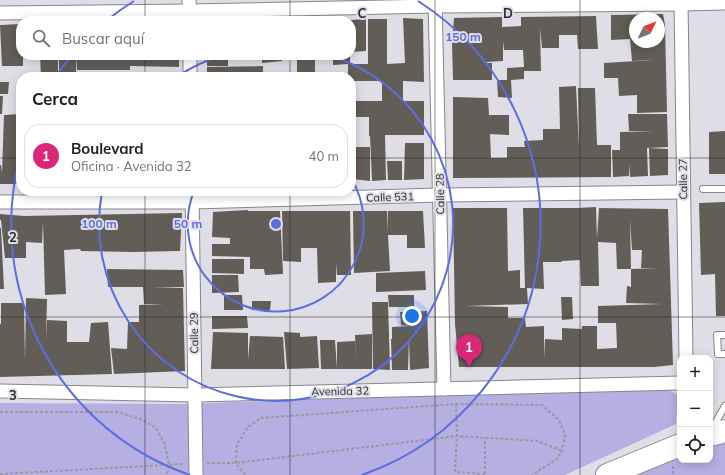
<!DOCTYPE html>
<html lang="es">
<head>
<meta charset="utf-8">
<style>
  :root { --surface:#fff; --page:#f6f6f6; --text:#202124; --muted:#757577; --line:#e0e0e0; --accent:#db2777 }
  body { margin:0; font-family:Mulish,sans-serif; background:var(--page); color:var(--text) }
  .controls { position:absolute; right:12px; bottom:12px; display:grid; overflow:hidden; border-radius:8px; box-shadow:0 2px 10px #0003 }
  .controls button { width:36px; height:36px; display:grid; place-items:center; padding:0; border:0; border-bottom:1px solid var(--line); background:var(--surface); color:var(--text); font:20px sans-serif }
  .compass { position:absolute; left:629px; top:12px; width:36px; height:36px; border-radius:50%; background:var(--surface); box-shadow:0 2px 10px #0003; rotate:47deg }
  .you { position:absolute; left:412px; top:316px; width:14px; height:14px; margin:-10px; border:3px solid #fff; border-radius:50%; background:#1a73e8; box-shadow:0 0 0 6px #1a73e833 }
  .badge { display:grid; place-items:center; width:26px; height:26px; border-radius:50%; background:var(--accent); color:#fff; font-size:13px; font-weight:700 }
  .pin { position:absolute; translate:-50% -33px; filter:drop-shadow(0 1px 2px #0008) }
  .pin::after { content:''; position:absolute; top:21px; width:14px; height:12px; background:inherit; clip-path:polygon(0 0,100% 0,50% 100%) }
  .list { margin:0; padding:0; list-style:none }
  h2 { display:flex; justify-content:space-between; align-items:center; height:52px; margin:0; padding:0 16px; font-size:17px }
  h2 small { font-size:13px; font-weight:400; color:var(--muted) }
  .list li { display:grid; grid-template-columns:26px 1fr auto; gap:12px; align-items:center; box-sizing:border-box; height:64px; margin:0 8px 8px; padding:0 8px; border:1px solid var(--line); border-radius:16px }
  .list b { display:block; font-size:15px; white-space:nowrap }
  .list p { margin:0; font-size:13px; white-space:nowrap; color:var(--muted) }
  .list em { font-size:13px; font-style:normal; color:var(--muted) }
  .icon { flex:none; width:22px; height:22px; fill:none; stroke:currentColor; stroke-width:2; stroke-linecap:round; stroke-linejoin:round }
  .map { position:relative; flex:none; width:725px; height:475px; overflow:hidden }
  .search { position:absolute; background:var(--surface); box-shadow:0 2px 10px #0003; left:16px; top:16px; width:340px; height:44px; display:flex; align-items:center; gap:10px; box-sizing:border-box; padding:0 14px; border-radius:16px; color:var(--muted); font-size:15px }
  .panel { position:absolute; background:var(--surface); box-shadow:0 2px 10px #0003; left:16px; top:72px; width:340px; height:124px; border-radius:16px }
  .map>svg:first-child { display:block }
  .green { fill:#b5b0e1 }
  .building { fill:#635d58; fill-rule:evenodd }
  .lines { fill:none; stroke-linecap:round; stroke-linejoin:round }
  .lane-casing { stroke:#87868d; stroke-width:8 }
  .street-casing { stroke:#87868d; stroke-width:15 }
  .highway-casing { stroke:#87868d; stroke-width:24 }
  .path { stroke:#99989e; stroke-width:2; stroke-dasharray:3 2; stroke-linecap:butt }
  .lane { stroke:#fff; stroke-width:6 }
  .street { stroke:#fff; stroke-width:13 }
  .highway { stroke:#fff; stroke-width:22 }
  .grid { fill:none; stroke:#2c2b2e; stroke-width:1; stroke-opacity:0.55 }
  .ring { fill:none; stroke:#5c6de4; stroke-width:2 }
  .labels { text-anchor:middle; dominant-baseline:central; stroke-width:4; stroke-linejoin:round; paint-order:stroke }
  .street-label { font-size:11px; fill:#2c2b2e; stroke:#dfdee6 }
  .grid-label { font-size:13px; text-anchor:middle; font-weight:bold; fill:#2c2b2e; stroke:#dfdee6; stroke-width:4; stroke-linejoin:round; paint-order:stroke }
  .centre { fill:#5c6de4; stroke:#dfdee6; stroke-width:2 }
  .ring-label { font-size:12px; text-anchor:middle; font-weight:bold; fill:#5c6de4; stroke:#dfdee6; stroke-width:4; stroke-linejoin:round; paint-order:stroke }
</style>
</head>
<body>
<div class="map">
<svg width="725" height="475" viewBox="0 0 725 475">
  <rect width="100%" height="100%" fill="#dfdee6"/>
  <g class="green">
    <polygon points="663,387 678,395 676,424 565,475 0,475 0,403 181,404"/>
    <polygon points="725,439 725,475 624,475 680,454 680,460 710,460 710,444"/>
  </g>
  <g class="building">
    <path d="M663 14 665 25 667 112 637 113V95L619 96 618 78H604V63L653 60 632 61 630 39 611 40V15ZM635 18H659V42H635Z"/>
    <polygon points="596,16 598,49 578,49 577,35 559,35 559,48 542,48 540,28 541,71 524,71 524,79 511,80 512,98 498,97 497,80 507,80 507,68 524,67 523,50 504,50 503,41 503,61 487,62 487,63 492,63 492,80 453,80 452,42 454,18 502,17 502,27 521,26 521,17"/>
    <polygon points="403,18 423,19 424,82 403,81 403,101 424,101 424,135 385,135 386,180 372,181 370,136 369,136 369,117 351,117 351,101 382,101 382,81 351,81 351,77 348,77 348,64 333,65 333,55 350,55 350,64 368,64 368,19 387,19 387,64 405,63"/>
    <polygon points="366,19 366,51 351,52 351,20"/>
    <polygon points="21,24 21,55 23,55 23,66 2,66 0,25"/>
    <polygon points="40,55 58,55 58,77 41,77"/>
    <rect x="59" y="55" width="17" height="22"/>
    <polygon points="76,55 179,55 179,67 130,66 130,70 77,70"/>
    <rect x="207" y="55" width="21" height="11"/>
    <polygon points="262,55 282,55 282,61 262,63"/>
    <rect x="297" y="55" width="18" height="22"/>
    <polygon points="263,66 263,77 207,77 207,67"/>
    <polygon points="0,82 9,82 8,94 0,94"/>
    <polygon points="576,86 579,148 578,88 595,88 597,145 611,145 611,177 453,178 453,97 488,98 489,115 509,115 509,135 490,134 491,158 507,158 507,147 525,147 524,141 543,140 543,129 560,129 559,87"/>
    <polygon points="0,96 3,96 2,114 0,114"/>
    <polygon points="20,114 21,184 0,184 0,165 1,165 2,173 4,115"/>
    <polygon points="628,114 667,114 668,147 647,148 648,176 630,177 630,164 629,176 613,177 612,150 620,150 620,132 655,131 629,131"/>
    <polygon points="725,131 725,174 709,174 709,132"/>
    <polygon points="405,143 424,143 424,179 404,180"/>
    <polygon points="352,147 370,147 370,181 353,179"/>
    <polygon points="649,148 668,149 668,175 650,176"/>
    <polygon points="387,161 402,161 402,180 388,180"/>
    <polygon points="725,202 725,316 716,316 715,274 701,275 699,203"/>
    <path d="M596 207 597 238 599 208 668 209 673 365 654 367H459L455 324 453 208H507L508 271 520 270V288H525L523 208H578ZM630 220 632 250H642L641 268H658L631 269ZM598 242 616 243 617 269H631V287L627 286 626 303 662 304 598 306V323H616L617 348 597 349V326H582V329L562 328V340L545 339 544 358V326L526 327 525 318H508V307L466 306 528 304 527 288 544 289 543 262H561L562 261 580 260 581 286H599Z"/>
    <polygon points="248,210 248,211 280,211 283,274 265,275 264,269 250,269 250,257 212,256 212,244 230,244 230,238 212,237 213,212"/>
    <polygon points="282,211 350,211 351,275 337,275 336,264 336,282 318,283 317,248 301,248 301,262 283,261"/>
    <polygon points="353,211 387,211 388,232 388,211 423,211 425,248 407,248 407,235 388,235 390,271 354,273"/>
    <polygon points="182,213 180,251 133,252 81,251 80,249 64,250 66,294 45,295 43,222 42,243 26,242 26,258 5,258 1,220 0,220 0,214 24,216"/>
    <polygon points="0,228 1,228 4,289 0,289"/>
    <polygon points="212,259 244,259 244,274 212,273"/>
    <polygon points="107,269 183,270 184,287 153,287 183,288 185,371 114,374 111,348 127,349 128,322 139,322 139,305 164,304 144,304 143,287 108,287"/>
    <polygon points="425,271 426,290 376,292 376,273"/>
    <polygon points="212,275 238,275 239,292 212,293"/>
    <polygon points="224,295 242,295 243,310 224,310"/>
    <polygon points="388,295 414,295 414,307 389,307"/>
    <polygon points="561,297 572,297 573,319 562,320"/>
    <polygon points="26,298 47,299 46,339 47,320 67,321 67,342 89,342 91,323 108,322 112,374 0,377 0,324 1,324 1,303 24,303 25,361"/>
    <polygon points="252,301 271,301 270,310 252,310"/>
    <polygon points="372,302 388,302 390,370 373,369"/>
    <polygon points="427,311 429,368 410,370 409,338 408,370 392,370 391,339 392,339 392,327 409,326 401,325 400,312"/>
    <polygon points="212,316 247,316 248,328 212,329"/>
    <polygon points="213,332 248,333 248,360 250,336 283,337 285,369 211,369"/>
    <polygon points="284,332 300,333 300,337 317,336 319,368 287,369"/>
    <polygon points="372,334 372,369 337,369 337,342 355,341 356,366 355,335"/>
    <polygon points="320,340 335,340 337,369 321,369"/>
  </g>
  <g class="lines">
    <defs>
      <g id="lane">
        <polyline points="703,189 725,189"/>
        <polyline points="725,335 717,335 718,354 725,354"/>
        <polyline points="712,429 725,406"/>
      </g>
      <g id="street">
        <polyline points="189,0 190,21"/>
        <polyline points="435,0 444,389"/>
        <polyline points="681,0 686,358"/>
        <polyline points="0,13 190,11 435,6 681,4 725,3"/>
        <polyline points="190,55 190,77"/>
        <polyline points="192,191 196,475"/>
        <polyline points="0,202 192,202 440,195 683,192"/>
        <polyline points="0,391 195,395 680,383"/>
      </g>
      <g id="highway">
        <polyline points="710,435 725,431"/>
        <polyline points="607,475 680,445"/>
      </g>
    </defs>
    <use href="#lane" class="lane-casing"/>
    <use href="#street" class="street-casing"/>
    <use href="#highway" class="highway-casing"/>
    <g class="path">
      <polyline points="456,404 457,436 455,472 485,474 485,475"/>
      <polyline points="0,412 117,412 143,420 156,428 165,445 169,465 167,475"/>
      <polyline points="207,463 236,463 457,436 538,441 562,451"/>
      <polyline points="673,466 673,475"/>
      <polyline points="0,474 184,464"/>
      <polyline points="485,474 485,438"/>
      <polyline points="245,475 236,463 237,444 248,427 261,418 456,404 542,405 559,420 565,435 562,451 557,459 532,475"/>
    </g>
    <use href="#lane" class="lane"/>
    <use href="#street" class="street"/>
    <use href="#highway" class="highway"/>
  </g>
  <path class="grid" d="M145 0V21M290 0V21M435 0V475M580 0V475M145 55V77M290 55V77M0 158H21M351 158H725M145 191V475M290 191V475M0 317H725"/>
  <g class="ring">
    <path d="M351 178A88 88 0 1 1 194 191"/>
    <path d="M178 76A177 177 0 0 1 223 55M329 55A177 177 0 1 1 102 192"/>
    <path d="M190 475A265 265 0 0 1 21 153M56 76A265 265 0 0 1 72 55M106 21A265 265 0 0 1 134 1M418 1A265 265 0 0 1 362 475"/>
  </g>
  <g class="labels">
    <g class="street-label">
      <text transform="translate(683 179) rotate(-91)">Calle 27</text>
      <text transform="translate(440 194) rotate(-91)">Calle 28</text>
      <text transform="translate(390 197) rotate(-2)">Calle 531</text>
      <text transform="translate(194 333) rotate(-91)">Calle 29</text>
      <text transform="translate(340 391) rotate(-1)">Avenida 32</text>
    </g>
  </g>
  <g class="grid-label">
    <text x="362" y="18">C</text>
    <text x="508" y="18">D</text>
    <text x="13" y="242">2</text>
    <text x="13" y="400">3</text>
  </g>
  <circle cx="276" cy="224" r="6" class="centre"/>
  <g class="ring-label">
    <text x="463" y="41">150 m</text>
    <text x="188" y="228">50 m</text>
    <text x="99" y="228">100 m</text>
  </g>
</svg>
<div class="controls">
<button>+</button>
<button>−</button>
<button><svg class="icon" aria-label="locate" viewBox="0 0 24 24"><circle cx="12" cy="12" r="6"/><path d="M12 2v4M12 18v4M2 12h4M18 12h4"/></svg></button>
</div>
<svg class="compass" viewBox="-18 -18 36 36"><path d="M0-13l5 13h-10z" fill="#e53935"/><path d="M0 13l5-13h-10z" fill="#757577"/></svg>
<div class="you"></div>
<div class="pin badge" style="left:469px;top:367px">1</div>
<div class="search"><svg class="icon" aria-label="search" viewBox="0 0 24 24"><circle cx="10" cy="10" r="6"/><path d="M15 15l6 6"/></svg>Buscar aquí</div>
<section class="panel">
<h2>Cerca<small></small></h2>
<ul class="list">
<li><span class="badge">1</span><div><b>Boulevard</b><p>Oficina · Avenida 32</p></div><em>40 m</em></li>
</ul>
</section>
</div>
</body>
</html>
